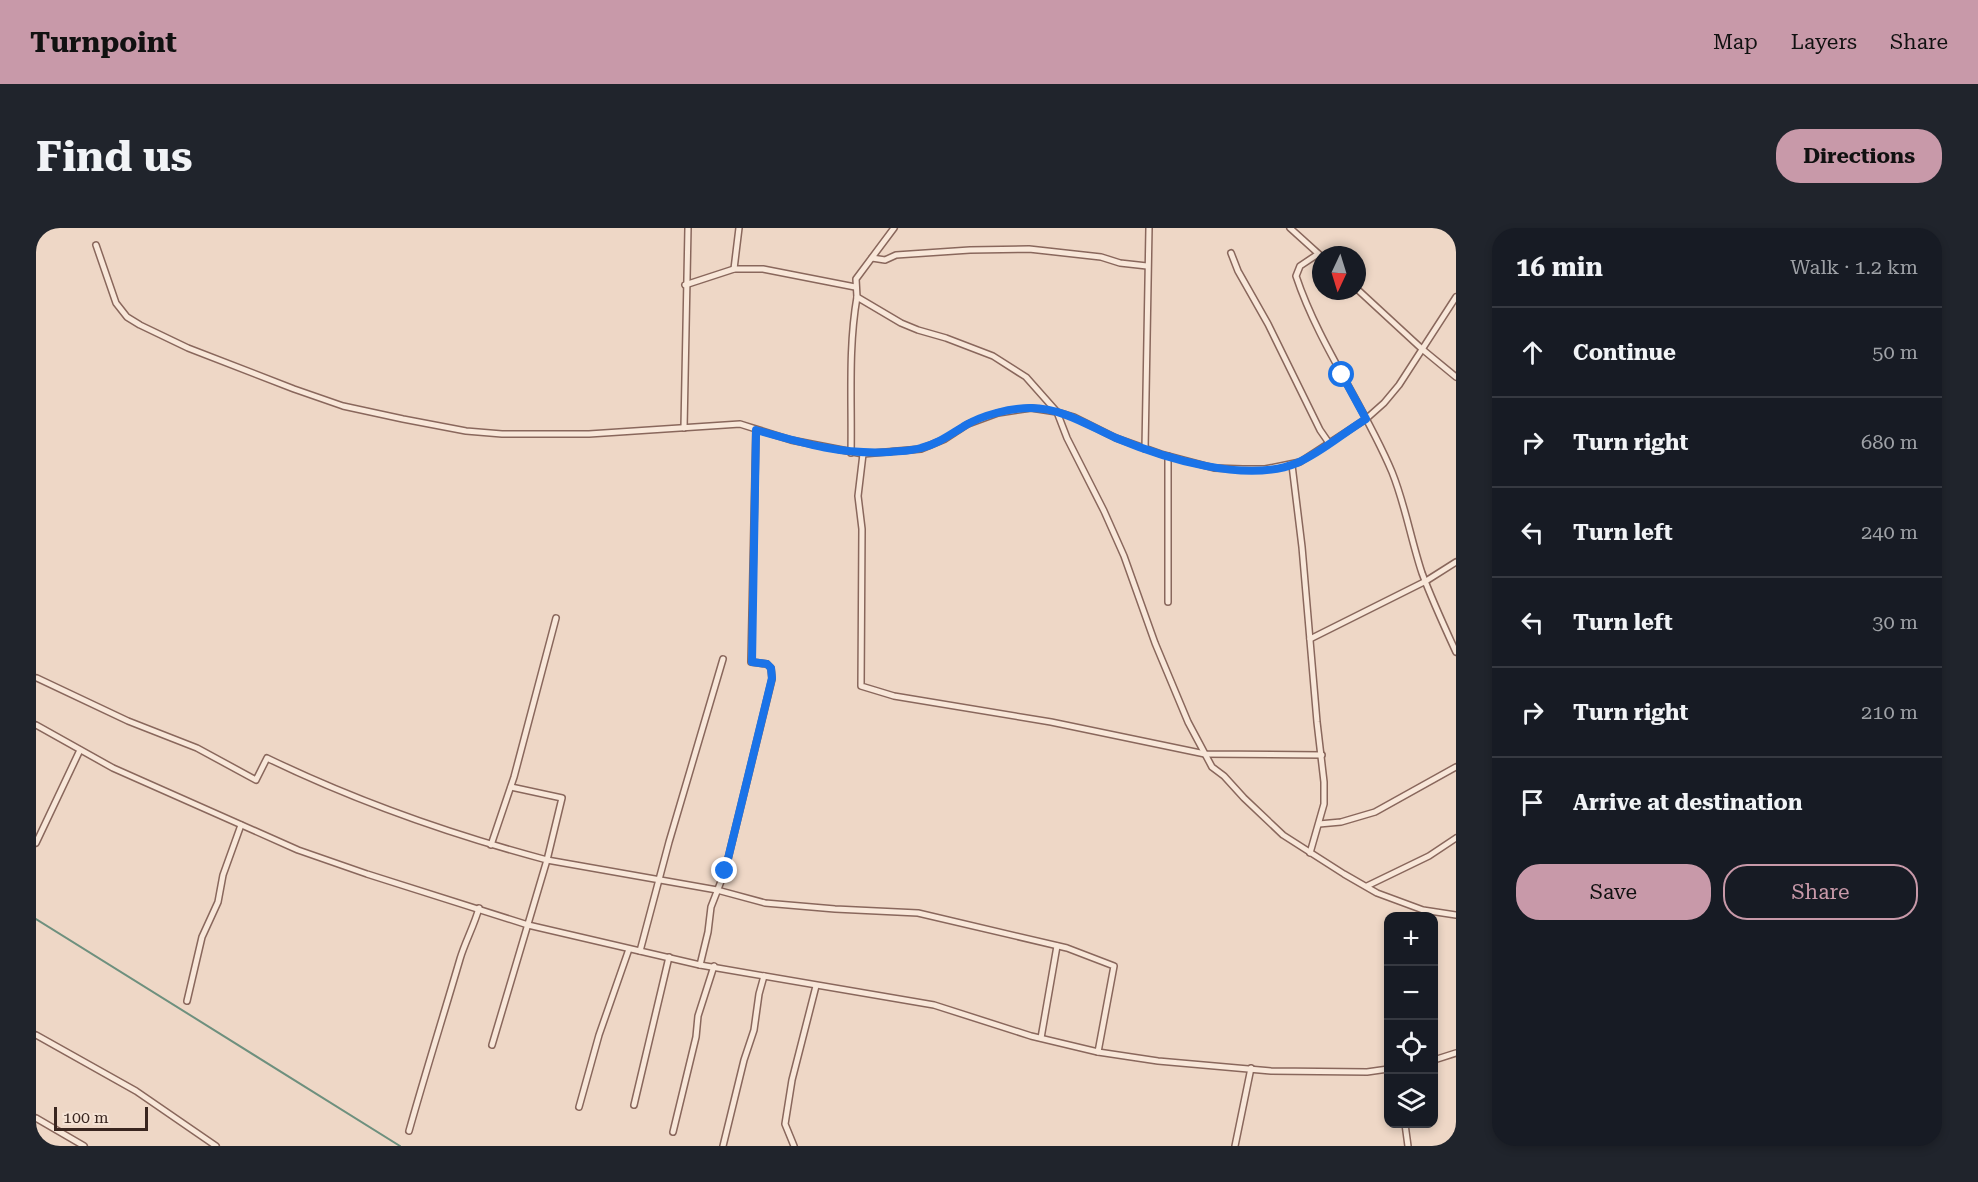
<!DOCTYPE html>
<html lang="en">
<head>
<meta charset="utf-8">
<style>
  :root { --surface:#171b24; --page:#20242c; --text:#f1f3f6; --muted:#9ea1a6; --line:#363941; --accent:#c899a9 }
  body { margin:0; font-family:"Roboto Serif",serif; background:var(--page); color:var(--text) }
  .controls { position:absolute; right:18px; bottom:18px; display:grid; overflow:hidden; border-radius:12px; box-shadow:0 3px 9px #0003 }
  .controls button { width:54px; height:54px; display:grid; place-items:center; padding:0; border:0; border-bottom:2px solid var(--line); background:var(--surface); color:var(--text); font:30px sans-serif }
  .compass { position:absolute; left:1276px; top:18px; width:54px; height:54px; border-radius:50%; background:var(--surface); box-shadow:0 3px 9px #0003; rotate:184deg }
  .scale { position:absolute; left:18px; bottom:15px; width:94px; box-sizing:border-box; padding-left:6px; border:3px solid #39251f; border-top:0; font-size:16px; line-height:21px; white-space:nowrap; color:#39251f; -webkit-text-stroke:4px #f5e3d5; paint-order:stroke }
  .stop { position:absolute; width:18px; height:18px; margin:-14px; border:4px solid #1a73e8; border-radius:50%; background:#fff }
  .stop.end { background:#1a73e8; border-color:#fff; box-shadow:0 2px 6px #0008 }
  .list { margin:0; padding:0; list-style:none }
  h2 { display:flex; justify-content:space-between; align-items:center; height:78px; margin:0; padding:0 24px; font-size:26px }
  h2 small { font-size:20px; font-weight:400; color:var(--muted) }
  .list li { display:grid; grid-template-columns:39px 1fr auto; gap:18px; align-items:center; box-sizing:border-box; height:90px; padding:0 24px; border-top:2px solid var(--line) }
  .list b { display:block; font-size:22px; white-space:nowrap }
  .list em { font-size:20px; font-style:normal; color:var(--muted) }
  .actions { display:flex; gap:12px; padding:18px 24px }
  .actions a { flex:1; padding:14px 0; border:2px solid var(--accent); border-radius:24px; text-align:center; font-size:21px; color:var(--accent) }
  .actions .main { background:var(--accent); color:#111 }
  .icon { flex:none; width:33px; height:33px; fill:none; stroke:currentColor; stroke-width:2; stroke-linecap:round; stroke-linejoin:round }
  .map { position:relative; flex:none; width:1420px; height:918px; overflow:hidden; border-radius:24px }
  header { display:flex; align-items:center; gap:36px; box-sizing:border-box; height:84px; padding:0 30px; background:var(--accent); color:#111 }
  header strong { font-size:28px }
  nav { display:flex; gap:33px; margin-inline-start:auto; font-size:21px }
  .intro { display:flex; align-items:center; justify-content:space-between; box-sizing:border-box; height:144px; padding:0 36px }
  h1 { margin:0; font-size:42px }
  .button { padding:15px 27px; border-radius:24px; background:var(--accent); color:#111; font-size:21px; font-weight:700 }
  main { display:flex; gap:36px; padding:0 36px }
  aside { flex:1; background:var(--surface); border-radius:24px; box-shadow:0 3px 9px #0003 }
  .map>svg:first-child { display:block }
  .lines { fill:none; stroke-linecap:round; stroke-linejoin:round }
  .stream { stroke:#6e907e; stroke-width:2 }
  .street-casing { stroke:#89675c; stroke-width:8 }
  .street { stroke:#f8e7d9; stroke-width:5 }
  .route { stroke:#1a73e8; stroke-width:8 }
</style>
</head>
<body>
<header>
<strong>Turnpoint</strong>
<nav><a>Map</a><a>Layers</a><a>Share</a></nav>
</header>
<div class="intro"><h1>Find us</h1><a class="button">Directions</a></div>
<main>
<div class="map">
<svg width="1420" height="918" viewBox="0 0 1420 918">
  <rect width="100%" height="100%" fill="#eed7c6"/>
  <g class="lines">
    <polyline class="stream" points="0,691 364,918"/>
    <defs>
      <g id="street">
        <polyline points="858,0 820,51 821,69 865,95 882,102 910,110 957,128 990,149 1021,184 1031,210 1068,283 1088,328 1119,415 1152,494 1176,539 1188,548 1208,570 1247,607 1308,646 1341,665 1387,682 1420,687"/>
        <polyline points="1254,0 1285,28"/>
        <polyline points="60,17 80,75 91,89 104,97 152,120 258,161 307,178 367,191 430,203 466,206 553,206 704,196 755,212 827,226 885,221 909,211 932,196 962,185 995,180 1021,184 1038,189 1080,210 1125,226 1178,240 1207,241 1229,241 1264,234 1330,191 1348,175 1363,157 1420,69"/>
        <polyline points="1195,25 1202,43 1232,96 1284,202 1293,215"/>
        <path d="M1282 26 1264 38 1260 48C1283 117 1328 177 1356 244 1369 276 1375 312 1386 345 1396 372 1408 398 1420 424"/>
        <polyline points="836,30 849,32 860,27 934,22 993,21 1065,29 1084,35 1111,38"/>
        <polyline points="698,41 703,0"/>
        <polyline points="649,57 698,41 727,41 819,59"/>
        <polyline points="1321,61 1386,121 1420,149"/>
        <polyline points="648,200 652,0"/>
        <polyline points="1109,221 1113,0"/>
        <path d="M815 225C816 173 812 121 821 69"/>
        <polyline points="827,226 822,268 826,301 825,458 858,468 1015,494 1169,526 1286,527"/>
        <polyline points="1256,237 1266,319 1281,494 1288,554 1288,576 1274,625"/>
        <polyline points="1132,374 1132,228"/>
        <polyline points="1274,411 1390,353 1420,334"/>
        <path d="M1 450 92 493 161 520 220 552 231 530C322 574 413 606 511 632L456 817"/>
        <polyline points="0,497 77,540 262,622 331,646 492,697 664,737 898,777 995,808 1062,824 1122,833 1235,843 1331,844 1352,841"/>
        <polyline points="475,559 526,570 511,632 681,662 729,675 799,681 882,685 1031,720 1078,738 1062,824"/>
        <polyline points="1283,596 1305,594 1339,584 1420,539"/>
        <polyline points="0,615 44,522"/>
        <polyline points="455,617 478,549 520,390"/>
        <polyline points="1331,658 1393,628 1420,610"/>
        <polyline points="604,723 633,614 687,431"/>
        <polyline points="664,737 672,704 675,679 689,643 736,451 735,440 731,436 715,434 720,202"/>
        <polyline points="151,773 166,709 182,674 187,647 205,597"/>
        <polyline points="0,807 100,863 180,918"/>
        <polyline points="1005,810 1021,718"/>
        <polyline points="1398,832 1420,825"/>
        <polyline points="598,877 633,729"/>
        <polyline points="543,879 563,807 593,721"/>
        <polyline points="0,890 48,918"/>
        <polyline points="1369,896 1372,918"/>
        <path d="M373 903C389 846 407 789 424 731 429 714 438 698 443 680"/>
        <polyline points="637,904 660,809 662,788 678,738"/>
        <polyline points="687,918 708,832 718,802 723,766 728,748"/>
        <polyline points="758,918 749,896 756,852 780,758"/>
        <polyline points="1199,918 1215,840"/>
      </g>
    </defs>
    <use href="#street" class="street-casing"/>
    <use href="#street" class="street"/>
  </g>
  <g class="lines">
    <path class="route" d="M689 643 736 450 735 440 731 436 716 434 720 202C766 215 806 227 854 224 864 223 876 223 885 220 902 216 915 206 930 197 947 187 974 180 995 180 1026 180 1053 198 1080 210 1128 230 1210 256 1261 235 1286 224 1307 205 1330 191L1306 147"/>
  </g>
</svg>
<div class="controls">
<button>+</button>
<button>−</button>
<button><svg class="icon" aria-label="locate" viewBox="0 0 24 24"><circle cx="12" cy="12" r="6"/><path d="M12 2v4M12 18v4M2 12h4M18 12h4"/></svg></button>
<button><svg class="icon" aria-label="layers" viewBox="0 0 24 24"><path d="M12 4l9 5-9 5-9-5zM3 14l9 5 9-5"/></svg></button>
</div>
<svg class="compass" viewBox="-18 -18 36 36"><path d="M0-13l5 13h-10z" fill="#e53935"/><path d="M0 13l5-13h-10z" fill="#9ea1a6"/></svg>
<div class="scale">100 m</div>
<div class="stop" style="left:1306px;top:147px"></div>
<div class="stop end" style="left:689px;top:643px"></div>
</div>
<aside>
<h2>16 min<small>Walk · 1.2 km</small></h2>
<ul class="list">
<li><svg class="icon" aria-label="ahead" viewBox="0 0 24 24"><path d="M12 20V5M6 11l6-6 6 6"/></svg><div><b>Continue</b></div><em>50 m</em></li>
<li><svg class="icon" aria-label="right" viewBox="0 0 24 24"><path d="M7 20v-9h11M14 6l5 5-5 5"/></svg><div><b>Turn right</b></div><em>680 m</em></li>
<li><svg class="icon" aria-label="left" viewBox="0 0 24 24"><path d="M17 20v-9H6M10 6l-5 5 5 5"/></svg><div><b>Turn left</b></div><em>240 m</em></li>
<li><svg class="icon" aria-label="left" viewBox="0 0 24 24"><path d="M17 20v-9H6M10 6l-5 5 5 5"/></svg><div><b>Turn left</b></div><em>30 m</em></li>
<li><svg class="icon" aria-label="right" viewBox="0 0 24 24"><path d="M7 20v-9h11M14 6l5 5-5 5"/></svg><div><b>Turn right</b></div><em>210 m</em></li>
<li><svg class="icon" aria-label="arrive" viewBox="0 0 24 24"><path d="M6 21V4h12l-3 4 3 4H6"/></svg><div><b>Arrive at destination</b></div></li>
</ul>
<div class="actions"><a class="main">Save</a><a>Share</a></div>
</aside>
</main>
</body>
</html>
